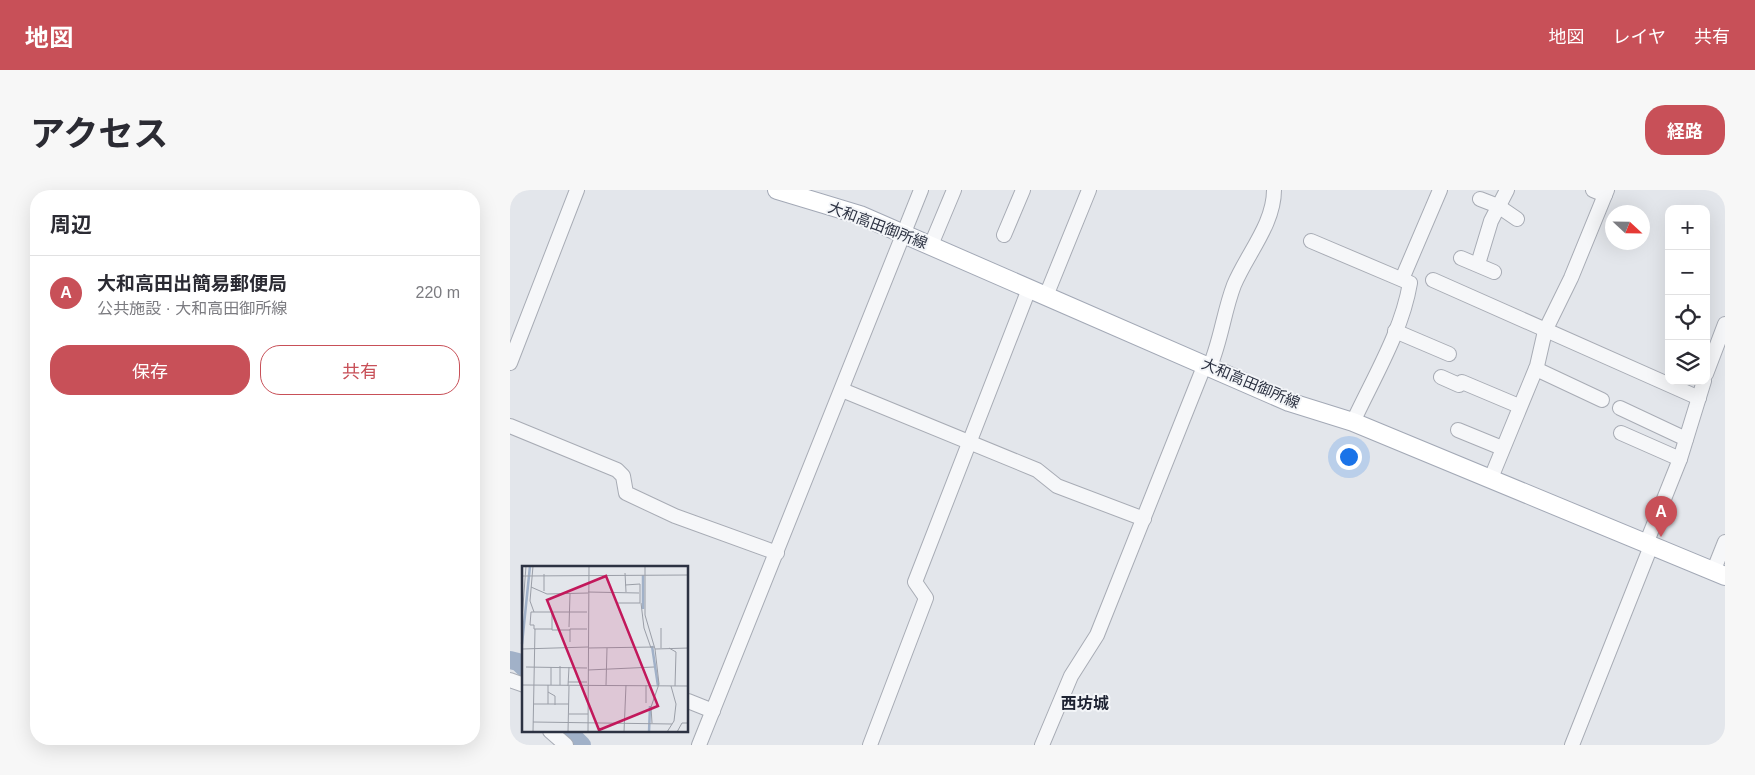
<!DOCTYPE html>
<html lang="ja">
<head>
<meta charset="utf-8">
<style>
  :root { --surface:#fff; --page:#f7f7f7; --text:#2b2b33; --muted:#7c7c81; --line:#e1e1e2; --accent:#c85058 }
  body { margin:0; font-family:Helvetica,"Noto Sans JP",sans-serif; background:var(--page); color:var(--text) }
  .controls { position:absolute; right:15px; top:15px; display:grid; overflow:hidden; border-radius:10px; box-shadow:0 5px 20px #0002 }
  .controls button { width:45px; height:45px; display:grid; place-items:center; padding:0; border:0; border-bottom:1px solid var(--line); background:var(--surface); color:var(--text); font:25px sans-serif }
  .compass { position:absolute; left:1095px; top:15px; width:45px; height:45px; border-radius:50%; background:var(--surface); box-shadow:0 5px 20px #0002; rotate:112deg }
  .you { position:absolute; left:838px; top:266px; width:18px; height:18px; margin:-12px; border:4px solid #fff; border-radius:50%; background:#1a73e8; box-shadow:0 0 0 8px #1a73e833 }
  .badge { display:grid; place-items:center; width:32px; height:32px; border-radius:50%; background:var(--accent); color:#fff; font-size:16px; font-weight:700 }
  .pin { position:absolute; translate:-50% -41px; filter:drop-shadow(0 1px 2px #0008) }
  .pin::after { content:''; position:absolute; top:26px; width:18px; height:15px; background:inherit; clip-path:polygon(0 0,100% 0,50% 100%) }
  .list { margin:0; padding:0; list-style:none }
  h2 { display:flex; justify-content:space-between; align-items:center; height:65px; margin:0; padding:0 20px; font-size:21px }
  h2 small { font-size:16px; font-weight:400; color:var(--muted) }
  .list li { display:grid; grid-template-columns:32px 1fr auto; gap:15px; align-items:center; box-sizing:border-box; height:75px; padding:0 20px; border-top:1px solid var(--line) }
  .list b { display:block; font-size:19px; white-space:nowrap }
  .list p { margin:0; font-size:16px; white-space:nowrap; color:var(--muted) }
  .list em { font-size:16px; font-style:normal; color:var(--muted) }
  .actions { display:flex; gap:10px; padding:15px 20px }
  .actions a { flex:1; padding:11px 0; border:1px solid var(--accent); border-radius:20px; text-align:center; font-size:18px; color:var(--accent) }
  .actions .main { background:var(--accent); color:#fff }
  .icon { flex:none; width:28px; height:28px; fill:none; stroke:currentColor; stroke-width:2; stroke-linecap:round; stroke-linejoin:round }
  .map { position:relative; flex:none; width:1215px; height:555px; overflow:hidden; border-radius:20px }
  header { display:flex; align-items:center; gap:30px; box-sizing:border-box; height:70px; padding:0 25px; background:var(--accent); color:#fff }
  header strong { font-size:24px }
  nav { display:flex; gap:28px; margin-inline-start:auto; font-size:18px }
  .intro { display:flex; align-items:center; justify-content:space-between; box-sizing:border-box; height:120px; padding:0 30px }
  h1 { margin:0; font-size:35px }
  .button { padding:12px 22px; border-radius:20px; background:var(--accent); color:#fff; font-size:18px; font-weight:700 }
  main { display:flex; gap:30px; padding:0 30px }
  aside { flex:1; background:var(--surface); border-radius:20px; box-shadow:0 5px 20px #0002 }
  .map>svg:first-child { display:block }
  .lines { fill:none; stroke-linecap:round; stroke-linejoin:round }
  .river { stroke:#a1b1c8; stroke-width:18 }
  .minor-casing { stroke:#a8acb5; stroke-width:16 }
  .major-casing { stroke:#a3a9b6; stroke-width:20 }
  .minor { stroke:#f6f7f9; stroke-width:14 }
  .major { stroke:#fff; stroke-width:18 }
  .labels { text-anchor:middle; dominant-baseline:central; stroke-width:4; stroke-linejoin:round; paint-order:stroke }
  .street-label { font-size:15px; fill:#2c3242; stroke:#f3f5f8 }
  .neighbourhood-label { font-size:16px; font-weight:bold; fill:#1e2333; stroke:#f3f5f8 }
  .inset-river { fill:none; stroke:#a1b1c8; stroke-width:2.5 }
  .inset-road { fill:none; stroke:#9a9ea7; stroke-width:1 }
  .view { fill:#c2185b; fill-opacity:0.15; stroke:#c2185b; stroke-width:2.5 }
  .inset-edge { fill:none; stroke:#2c3242; stroke-width:2.5 }
</style>
</head>
<body>
<header>
<strong>地図</strong>
<nav><a>地図</a><a>レイヤ</a><a>共有</a></nav>
</header>
<div class="intro"><h1>アクセス</h1><a class="button">経路</a></div>
<main>
<aside>
<h2>周辺<small></small></h2>
<ul class="list">
<li><span class="badge">A</span><div><b>大和高田出簡易郵便局</b><p>公共施設 · 大和高田御所線</p></div><em>220 m</em></li>
</ul>
<div class="actions"><a class="main">保存</a><a>共有</a></div>
</aside>
<div class="map">
<svg width="1215" height="555" viewBox="0 0 1215 555">
  <rect width="100%" height="100%" fill="#e3e6eb"/>
  <g class="lines">
    <g class="river">
      <polyline points="0,470 8,472 14,478"/>
      <polyline points="58,541 72,555"/>
    </g>
    <defs>
      <g id="minor">
        <polyline points="1083,0 1095,5"/>
        <polyline points="970,9 988,16 1007,29"/>
        <polyline points="494,45 513,0"/>
        <path d="M801 51 900 93C892 141 864 187 843 232"/>
        <polyline points="421,55 444,0"/>
        <polyline points="951,68 984,82"/>
        <polyline points="968,74 981,31 997,0"/>
        <polyline points="892,89 930,0"/>
        <polyline points="923,90 1189,208"/>
        <polyline points="536,106 579,0"/>
        <polyline points="885,141 939,164"/>
        <polyline points="0,173 67,0"/>
        <path d="M700 176C711 150 714 121 724 95 737 64 764 34 764 0"/>
        <polyline points="1026,179 1092,210"/>
        <polyline points="1196,184 1215,134"/>
        <polyline points="931,187 949,195 952,192 1009,216"/>
        <polyline points="332,200 527,280 547,296 634,329"/>
        <polyline points="1110,218 1176,249"/>
        <polyline points="0,236 107,280 113,286 116,303 165,326 267,363"/>
        <polyline points="948,240 992,258"/>
        <polyline points="1111,243 1170,269"/>
        <polyline points="981,288 1027,176 1035,141 1061,88 1097,0"/>
        <polyline points="1136,354 1170,269 1194,191"/>
        <polyline points="1203,382 1215,352"/>
        <polyline points="0,490 14,495"/>
        <polyline points="178,511 203,521"/>
        <polyline points="40,541 56,555"/>
        <polyline points="189,555 411,0"/>
        <polyline points="360,555 416,408 405,392 519,99"/>
        <polyline points="532,555 561,486 587,445 695,174"/>
        <polyline points="1062,555 1141,356"/>
      </g>
      <polyline id="major" points="267,0 350,25 779,212 843,232 1215,386"/>
    </defs>
    <use href="#minor" class="minor-casing"/>
    <use href="#major" class="major-casing"/>
    <use href="#minor" class="minor"/>
    <use href="#major" class="major"/>
  </g>
  <g class="labels">
    <g class="street-label">
      <text transform="translate(368 35) rotate(21)">大和高田御所線</text>
      <text transform="translate(741 193) rotate(23)">大和高田御所線</text>
    </g>
    <g class="neighbourhood-label">
      <text x="575" y="513">西坊城</text>
    </g>
  </g>
  <g transform="translate(12 376)">
    <rect width="166" height="166" fill="#e3e6eb"/>
    <path class="inset-river" d="M121 43V9M0 78 8 0M130 80 136 120M127 166 128 140"/>
    <path class="inset-road" d="M11 0 8 35 12 46M123 0V49L133 83 137 118 129 141 130 157M103 7 104 26M22 8V25M0 10 167 9M103 19 118 18V37M9 21 25 28 66 27M66 26 117 27M96 37H118M119 37 122 62 129 82M30 46V64H48M0 53 4 0M47 61 48 28M30 63H12V59H8L9 46H65M48 76V63H65M66 82 132 81M139 82V62M147 82 154 86 153 120M0 83 66 81M133 83 167 82M4 101 65 102M29 101V119M66 104 132 101M46 116H65M0 119 167 120M38 119V100M84 119 85 82M124 119V137M46 120 47 101M26 126 33 130V139M12 138H47M26 138V119M47 148H66M11 156 150 158M11 166 13 63M46 166 47 120M66 166 67 0M102 166 104 119M145 166 152 155 154 138 149 120M155 166 160 157H167"/>
    <path class="view" d="M84 10 136 140 77 164 25 34Z"/>
    <rect width="166" height="166" class="inset-edge"/>
  </g>
</svg>
<div class="controls">
<button>+</button>
<button>−</button>
<button><svg class="icon" aria-label="locate" viewBox="0 0 24 24"><circle cx="12" cy="12" r="6"/><path d="M12 2v4M12 18v4M2 12h4M18 12h4"/></svg></button>
<button><svg class="icon" aria-label="layers" viewBox="0 0 24 24"><path d="M12 4l9 5-9 5-9-5zM3 14l9 5 9-5"/></svg></button>
</div>
<svg class="compass" viewBox="-18 -18 36 36"><path d="M0-13l5 13h-10z" fill="#e53935"/><path d="M0 13l5-13h-10z" fill="#7c7c81"/></svg>
<div class="you"></div>
<div class="pin badge" style="left:1151px;top:347px">A</div>
</div>
</main>
</body>
</html>
